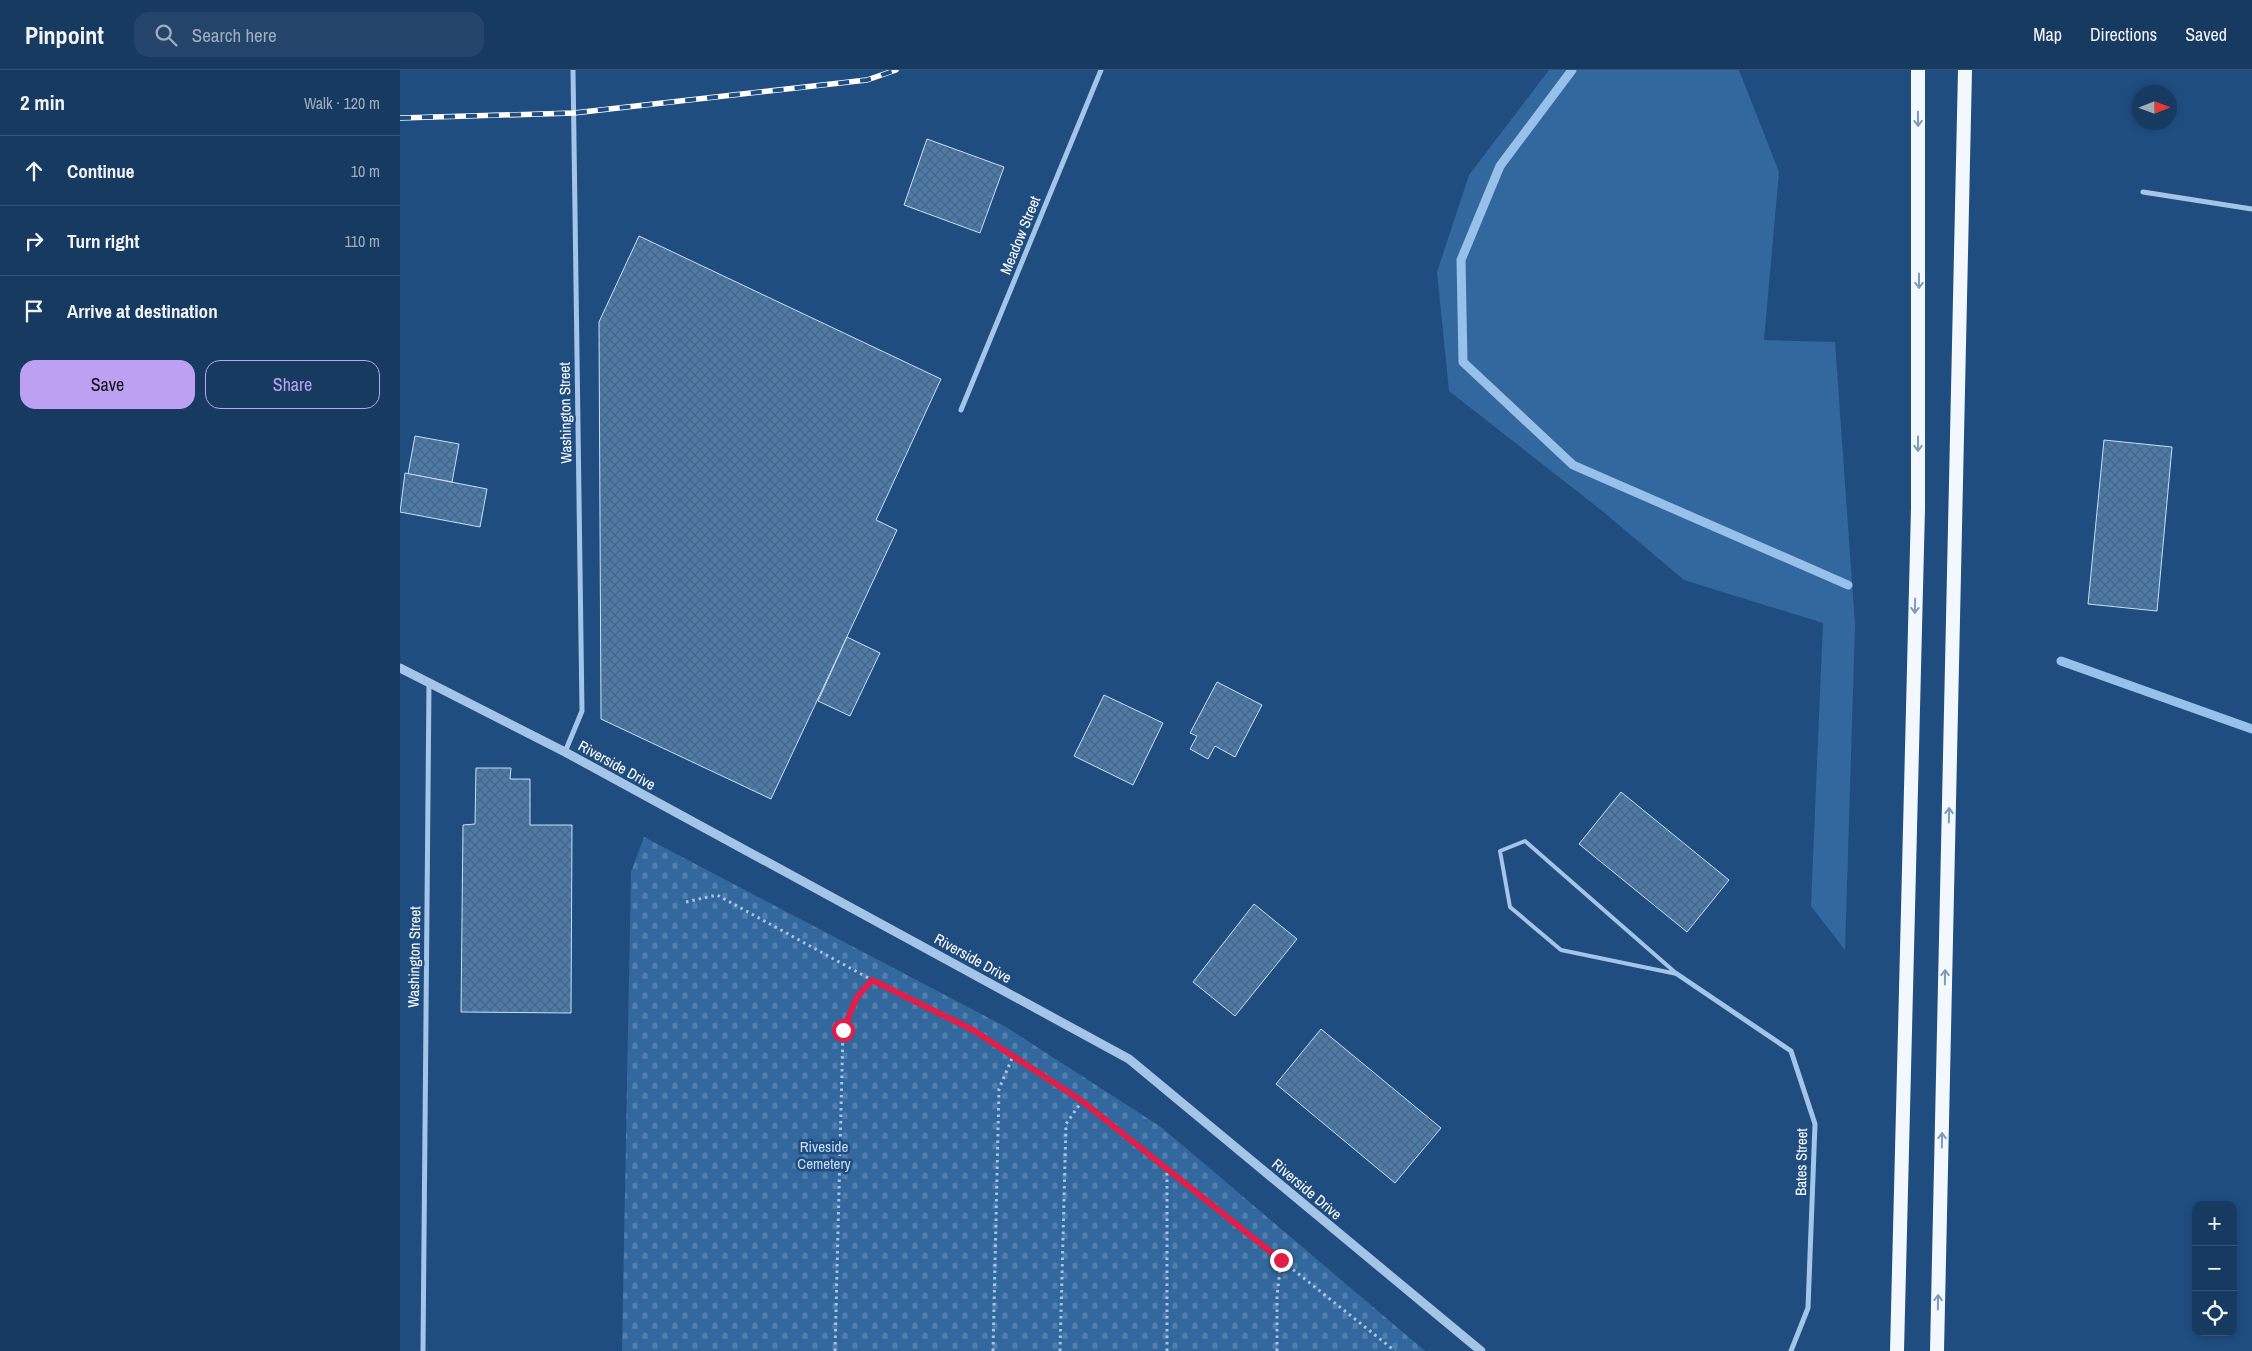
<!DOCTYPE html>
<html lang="en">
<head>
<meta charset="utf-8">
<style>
  :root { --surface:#173a60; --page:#244569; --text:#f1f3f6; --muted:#9eadbd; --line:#365475; --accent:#bca0f2 }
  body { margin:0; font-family:"Archivo Narrow",sans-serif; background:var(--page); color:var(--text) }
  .controls { position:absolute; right:15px; bottom:15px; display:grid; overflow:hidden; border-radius:10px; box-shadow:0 2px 8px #0003 }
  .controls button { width:45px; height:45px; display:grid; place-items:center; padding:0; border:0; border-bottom:1px solid var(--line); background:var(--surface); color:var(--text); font:25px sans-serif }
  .compass { position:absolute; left:1732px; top:15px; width:45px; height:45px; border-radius:50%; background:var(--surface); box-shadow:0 2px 8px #0003; rotate:89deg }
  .stop { position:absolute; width:15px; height:15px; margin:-11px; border:4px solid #e11d48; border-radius:50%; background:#fff }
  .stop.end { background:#e11d48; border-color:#fff; box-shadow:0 1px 5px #0008 }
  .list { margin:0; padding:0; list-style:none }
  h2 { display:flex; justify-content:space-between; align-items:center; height:65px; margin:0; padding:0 20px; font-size:21px }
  h2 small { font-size:16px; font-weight:400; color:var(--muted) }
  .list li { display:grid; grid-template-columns:32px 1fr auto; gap:15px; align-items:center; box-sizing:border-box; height:70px; padding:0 20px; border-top:1px solid var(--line) }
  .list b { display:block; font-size:19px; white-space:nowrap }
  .list em { font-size:16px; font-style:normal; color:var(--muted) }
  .actions { display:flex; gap:10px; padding:15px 20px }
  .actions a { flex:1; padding:11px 0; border:1px solid var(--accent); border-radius:15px; text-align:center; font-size:18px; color:var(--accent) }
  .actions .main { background:var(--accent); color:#111 }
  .icon { flex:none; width:28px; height:28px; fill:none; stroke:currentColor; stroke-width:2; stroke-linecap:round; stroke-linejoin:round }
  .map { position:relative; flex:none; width:1852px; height:1281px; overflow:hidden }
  header { display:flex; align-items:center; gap:30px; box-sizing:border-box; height:70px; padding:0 25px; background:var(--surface); border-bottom:1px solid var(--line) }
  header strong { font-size:24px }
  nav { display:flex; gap:28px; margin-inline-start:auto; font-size:18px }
  .search { width:350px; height:45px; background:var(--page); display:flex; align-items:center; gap:12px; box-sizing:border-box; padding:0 18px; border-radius:15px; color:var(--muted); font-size:19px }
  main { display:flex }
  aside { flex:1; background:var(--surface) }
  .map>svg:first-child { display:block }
  .grass { fill:#33689e }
  .cemetery { fill:url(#cemetery-stones) }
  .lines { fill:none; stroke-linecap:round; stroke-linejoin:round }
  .stream { stroke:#97c1ea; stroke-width:9 }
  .building { fill:url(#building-cross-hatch); stroke:#c8dff6 }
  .path { stroke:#a4c5e8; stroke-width:3; stroke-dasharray:2.5 4; stroke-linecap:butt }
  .service { stroke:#a4c5e8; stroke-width:4 }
  .minor { stroke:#a4c5e8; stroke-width:5 }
  .tertiary { stroke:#a4c5e8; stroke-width:9 }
  .trunk { stroke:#f2f8fe; stroke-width:14 }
  .rail-casing { stroke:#fff; stroke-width:5.5 }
  .rail { stroke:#1f4d80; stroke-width:4; stroke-dasharray:11; stroke-linecap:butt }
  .oneway { stroke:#7e9ab9 }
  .route { stroke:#e11d48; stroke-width:6 }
  .labels { text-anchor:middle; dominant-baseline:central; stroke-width:5; stroke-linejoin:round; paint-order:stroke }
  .street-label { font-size:15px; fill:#fff; stroke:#1f4d80 }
  .park-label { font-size:15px; fill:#c8dff6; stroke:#1f4d80 }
</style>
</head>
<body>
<header>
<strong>Pinpoint</strong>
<div class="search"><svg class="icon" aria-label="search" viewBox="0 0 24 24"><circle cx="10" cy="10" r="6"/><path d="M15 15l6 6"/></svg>Search here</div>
<nav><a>Map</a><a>Directions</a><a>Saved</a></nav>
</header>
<main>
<aside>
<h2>2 min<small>Walk · 120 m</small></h2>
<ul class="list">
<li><svg class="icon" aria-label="ahead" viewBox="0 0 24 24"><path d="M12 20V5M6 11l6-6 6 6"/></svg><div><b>Continue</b></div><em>10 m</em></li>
<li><svg class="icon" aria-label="right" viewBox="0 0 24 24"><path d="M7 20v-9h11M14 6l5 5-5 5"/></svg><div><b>Turn right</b></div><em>110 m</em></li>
<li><svg class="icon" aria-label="arrive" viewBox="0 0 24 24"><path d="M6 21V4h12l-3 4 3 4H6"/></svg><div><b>Arrive at destination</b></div></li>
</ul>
<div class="actions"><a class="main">Save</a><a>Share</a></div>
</aside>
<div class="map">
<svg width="1852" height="1281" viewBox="0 0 1852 1281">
  <defs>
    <pattern id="cemetery-stones" width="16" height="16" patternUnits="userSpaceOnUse" patternTransform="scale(1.25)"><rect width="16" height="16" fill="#33689e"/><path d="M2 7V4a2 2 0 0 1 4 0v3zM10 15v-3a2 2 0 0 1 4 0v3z" fill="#527fad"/></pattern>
    <pattern id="building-cross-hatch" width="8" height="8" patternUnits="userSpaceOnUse" patternTransform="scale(1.25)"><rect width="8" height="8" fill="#4b7bab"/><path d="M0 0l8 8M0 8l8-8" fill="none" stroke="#4c647c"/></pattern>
  </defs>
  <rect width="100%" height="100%" fill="#1f4d80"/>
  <polygon class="grass" points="1149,0 1339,0 1379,102 1364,270 1435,272 1455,555 1445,880 1411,836 1423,553 1284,510 1201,440 1049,321 1037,202 1069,105"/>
  <polygon class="cemetery" points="244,767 606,957 761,1057 1025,1281 222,1281 231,802"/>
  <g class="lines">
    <g class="stream">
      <polyline points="1172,0 1100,96 1061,190 1063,292 1173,395 1448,515"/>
      <polyline points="1661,591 1852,659"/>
    </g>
  </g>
  <g class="building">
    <polygon points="527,69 604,97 580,163 504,135"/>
    <polygon points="239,166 541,309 476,450 497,460 371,729 201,649 199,252"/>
    <polygon points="15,366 59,374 52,412 8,404"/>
    <polygon points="1704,370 1772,377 1757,541 1688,534"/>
    <polygon points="5,403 87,419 80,457 0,442"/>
    <polygon points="447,567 480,583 450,646 418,631"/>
    <polygon points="817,612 862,635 835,687 815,676 808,689 790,679 797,666 790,663"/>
    <polygon points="704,625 763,653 733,715 674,686"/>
    <polygon points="76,698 111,698 110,709 130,709 130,755 172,755 171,943 61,942 63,755 75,754"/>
    <polygon points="1221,722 1329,810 1287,862 1179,774"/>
    <polygon points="854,834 897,869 835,946 793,912"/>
    <polygon points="921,959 1041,1058 995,1113 876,1014"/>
  </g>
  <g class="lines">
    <g class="path">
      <polyline points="286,832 317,825 472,910 573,960 682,1031 995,1281"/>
      <polyline points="435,1281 443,960 457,927 472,911"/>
      <polyline points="593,1281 599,1019 613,986"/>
      <polyline points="660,1281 666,1054 682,1031"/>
      <polyline points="767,1281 767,1098"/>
      <polyline points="877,1281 877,1226 881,1191"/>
    </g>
    <polygon class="service" points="1125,771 1277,904 1161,880 1110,837 1100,781"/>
    <g class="minor">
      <polyline points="1743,122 1852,139"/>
      <polyline points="561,340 701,0"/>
      <polyline points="165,682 182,641 173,0"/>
      <polyline points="1277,904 1391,981 1415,1054 1408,1238 1391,1281"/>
      <polyline points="23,1281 29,614"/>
    </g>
    <polyline class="tertiary" points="0,598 165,682 729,989 1081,1281"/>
    <g class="trunk">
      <polyline points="1497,1281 1518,438 1518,0"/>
      <polyline points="1537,1281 1565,0"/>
    </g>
    <defs>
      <polyline id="rail" points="0,48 174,43 467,10 496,0"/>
    </defs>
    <use href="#rail" class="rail-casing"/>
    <use href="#rail" class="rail"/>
  </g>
  <defs><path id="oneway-shaft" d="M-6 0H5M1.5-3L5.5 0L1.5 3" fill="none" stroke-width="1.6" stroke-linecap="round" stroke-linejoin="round" transform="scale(1.25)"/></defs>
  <g class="oneway">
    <use href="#oneway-shaft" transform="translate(1518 49) rotate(89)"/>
    <use href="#oneway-shaft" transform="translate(1519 211) rotate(90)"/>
    <use href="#oneway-shaft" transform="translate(1518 374) rotate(90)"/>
    <use href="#oneway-shaft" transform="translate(1515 536) rotate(91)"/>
    <use href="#oneway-shaft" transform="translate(1549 745) rotate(-89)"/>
    <use href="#oneway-shaft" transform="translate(1545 907) rotate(-89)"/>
    <use href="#oneway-shaft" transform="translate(1542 1070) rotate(-89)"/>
    <use href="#oneway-shaft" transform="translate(1538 1232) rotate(-89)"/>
  </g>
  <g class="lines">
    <polyline class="route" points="443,960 457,927 472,910 573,960 682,1031 881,1190"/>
  </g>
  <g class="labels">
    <g class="street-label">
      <text transform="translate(620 165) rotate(-68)">Meadow Street</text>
      <text transform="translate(165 343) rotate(-91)">Washington Street</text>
      <text transform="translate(217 695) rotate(29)">Riverside Drive</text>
      <text transform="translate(14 887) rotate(-89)">Washington Street</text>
      <text transform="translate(573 888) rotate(29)">Riverside Drive</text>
      <text transform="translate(1401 1092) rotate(-89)">Bates Street</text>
      <text transform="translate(907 1119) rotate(40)">Riverside Drive</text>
    </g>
    <g class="park-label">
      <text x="424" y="1076">Riveside<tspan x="424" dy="17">Cemetery</tspan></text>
    </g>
  </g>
</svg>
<div class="controls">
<button>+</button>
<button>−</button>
<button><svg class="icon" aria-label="locate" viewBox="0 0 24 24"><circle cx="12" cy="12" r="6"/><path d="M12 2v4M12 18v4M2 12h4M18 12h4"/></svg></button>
</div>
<svg class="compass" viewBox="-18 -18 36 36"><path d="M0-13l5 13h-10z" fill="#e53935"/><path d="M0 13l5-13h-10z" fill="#9eadbd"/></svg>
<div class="stop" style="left:443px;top:960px"></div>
<div class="stop end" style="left:881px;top:1190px"></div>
</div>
</main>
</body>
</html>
